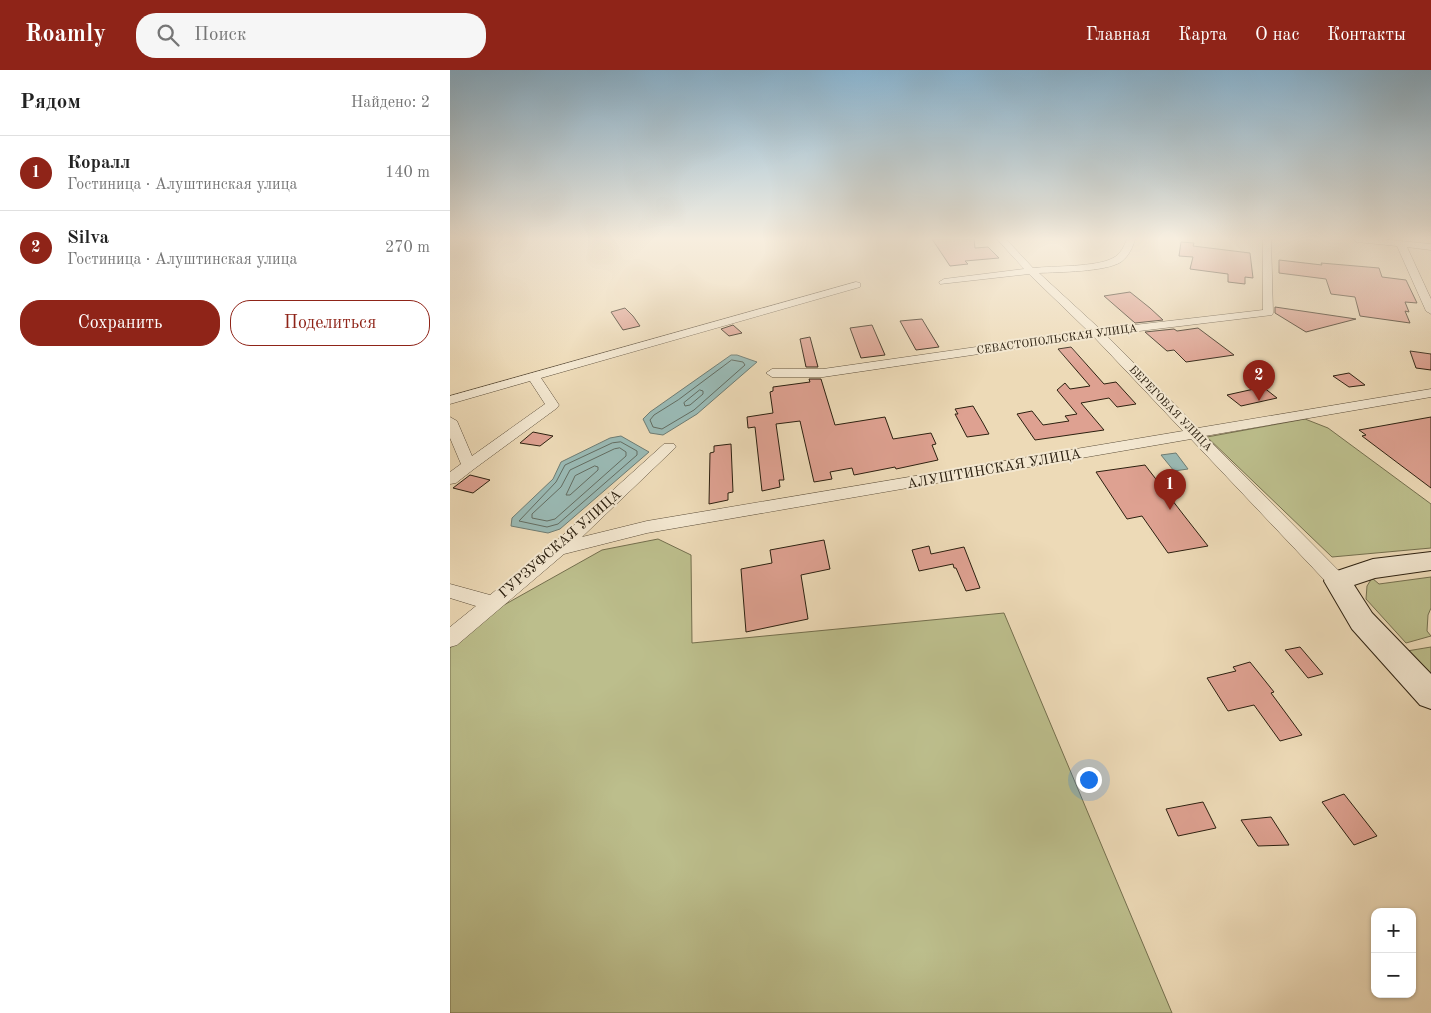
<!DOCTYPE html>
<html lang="ru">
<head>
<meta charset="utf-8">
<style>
  :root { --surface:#fff; --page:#f6f6f6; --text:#222; --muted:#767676; --line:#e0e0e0; --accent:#8f2418 }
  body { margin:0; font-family:"Old Standard TT",serif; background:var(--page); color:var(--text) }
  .controls { position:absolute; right:15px; bottom:15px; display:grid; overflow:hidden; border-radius:10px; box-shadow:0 1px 4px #0004 }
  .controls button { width:45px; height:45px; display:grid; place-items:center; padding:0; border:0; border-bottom:1px solid var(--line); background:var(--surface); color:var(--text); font:25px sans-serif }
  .you { position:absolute; left:638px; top:709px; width:18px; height:18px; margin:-12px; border:4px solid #fff; border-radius:50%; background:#1a73e8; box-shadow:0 0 0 8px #1a73e833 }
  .badge { display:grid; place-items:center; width:32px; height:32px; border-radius:50%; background:var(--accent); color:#fff; font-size:16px; font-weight:700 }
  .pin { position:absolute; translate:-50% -41px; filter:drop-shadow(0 1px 2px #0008) }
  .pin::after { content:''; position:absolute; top:26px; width:18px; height:15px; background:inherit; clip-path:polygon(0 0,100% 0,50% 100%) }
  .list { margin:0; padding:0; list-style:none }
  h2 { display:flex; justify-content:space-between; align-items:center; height:65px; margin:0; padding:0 20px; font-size:21px }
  h2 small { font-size:16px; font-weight:400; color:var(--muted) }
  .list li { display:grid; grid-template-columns:32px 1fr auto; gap:15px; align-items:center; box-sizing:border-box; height:75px; padding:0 20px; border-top:1px solid var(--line) }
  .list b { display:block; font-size:19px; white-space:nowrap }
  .list p { margin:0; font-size:16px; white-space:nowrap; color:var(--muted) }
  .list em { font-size:16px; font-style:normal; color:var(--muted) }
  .actions { display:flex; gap:10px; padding:15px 20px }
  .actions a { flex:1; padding:11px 0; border:1px solid var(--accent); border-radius:20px; text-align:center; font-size:18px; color:var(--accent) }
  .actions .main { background:var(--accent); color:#fff }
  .icon { flex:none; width:28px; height:28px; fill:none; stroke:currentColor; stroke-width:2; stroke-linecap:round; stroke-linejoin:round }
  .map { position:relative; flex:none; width:981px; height:943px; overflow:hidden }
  header { display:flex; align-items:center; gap:30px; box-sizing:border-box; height:70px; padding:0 25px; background:var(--accent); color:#fff }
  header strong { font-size:24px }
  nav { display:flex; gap:28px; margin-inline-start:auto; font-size:18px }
  .search { width:350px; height:45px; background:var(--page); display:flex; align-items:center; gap:12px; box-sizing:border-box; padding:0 18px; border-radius:20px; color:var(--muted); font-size:19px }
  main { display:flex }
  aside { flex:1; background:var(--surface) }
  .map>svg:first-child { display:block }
  .green { fill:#bcbe8c; stroke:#746f4e }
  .water { fill:#9abab5; stroke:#6e7c73 }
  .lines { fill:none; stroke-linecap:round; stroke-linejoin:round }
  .shore { stroke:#636d62; stroke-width:1 }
  .building { fill:#dea191; stroke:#2c2010 }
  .minor-casing { stroke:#5c4e3a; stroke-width:1 }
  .secondary-casing { stroke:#2c2010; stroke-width:2 }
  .minor { fill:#f3e7d0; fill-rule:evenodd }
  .secondary { fill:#f3e7d0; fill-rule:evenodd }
  .labels { text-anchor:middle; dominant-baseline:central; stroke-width:4; stroke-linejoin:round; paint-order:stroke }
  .far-street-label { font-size:11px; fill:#2c2010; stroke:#f3e7d0 }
  .street-label { font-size:14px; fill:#2c2010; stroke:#f3e7d0 }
</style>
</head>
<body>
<header>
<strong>Roamly</strong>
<div class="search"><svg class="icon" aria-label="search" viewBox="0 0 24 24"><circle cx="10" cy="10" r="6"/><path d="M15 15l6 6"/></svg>Поиск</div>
<nav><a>Главная</a><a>Карта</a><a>О нас</a><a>Контакты</a></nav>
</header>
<main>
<aside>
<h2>Рядом<small>Найдено: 2</small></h2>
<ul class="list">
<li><span class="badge">1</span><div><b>Коралл</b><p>Гостиница · Алуштинская улица</p></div><em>140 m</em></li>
<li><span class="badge">2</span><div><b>Silva</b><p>Гостиница · Алуштинская улица</p></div><em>270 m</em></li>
</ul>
<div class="actions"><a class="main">Сохранить</a><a>Поделиться</a></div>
</aside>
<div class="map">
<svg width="981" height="943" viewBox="0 0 981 943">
  <rect width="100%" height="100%" fill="#eddab7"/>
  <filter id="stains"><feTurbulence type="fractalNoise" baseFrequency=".004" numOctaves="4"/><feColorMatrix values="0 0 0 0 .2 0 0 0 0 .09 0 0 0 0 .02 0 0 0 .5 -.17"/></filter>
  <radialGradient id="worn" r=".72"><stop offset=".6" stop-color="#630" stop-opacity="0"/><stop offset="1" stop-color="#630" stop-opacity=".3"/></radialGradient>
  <g class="green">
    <polygon points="855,349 878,358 981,434 981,478 882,487 757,367"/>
    <polygon points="208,469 241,485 242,573 554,543 722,943 0,943 0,578 45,540 152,480"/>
    <polygon points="981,507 981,538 978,545 977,561 981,566 956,573 916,529 917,516 922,508 929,514"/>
    <polygon points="981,577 981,605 957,581"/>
  </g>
  <g class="water">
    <polygon points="281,285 287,285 307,292 247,344 213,365 200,363 193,349 200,342"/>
    <polygon points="171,366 199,382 110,459 98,463 61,456 62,448 103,409 111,392 160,368"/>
    <polygon points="726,383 738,399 724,401 711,385"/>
  </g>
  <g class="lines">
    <g class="shore">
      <polygon points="282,290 293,292 295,295 244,340 212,359 203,357 200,350 204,345 228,330"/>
      <polygon points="250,320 253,321 253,324 240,335 235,336 234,333"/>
      <polygon points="171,372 187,381 187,385 108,454 97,457 69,451 106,412 115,395 162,373"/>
      <polygon points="170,378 176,382 176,386 105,449 97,451 82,448 82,444 111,417 120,400 164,379"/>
      <polygon points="145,396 148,397 148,400 120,425 116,425 125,406"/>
    </g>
  </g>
  <g class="building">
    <polygon points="482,169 524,169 525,178 538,177 549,188 515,191 518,194 500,196"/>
    <polygon points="731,172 744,173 743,176 800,183 803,208 795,207 795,214 778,212 778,204 740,199 743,187 729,186"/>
    <polygon points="829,190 872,195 871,193 929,198 932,207 956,210 967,233 955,232 959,242 955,241 960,253 910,246 905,227 881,224 876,209 829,203"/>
    <polygon points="680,222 700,238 713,250 685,253 654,226"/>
    <polygon points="825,237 906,249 856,262 825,243"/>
    <polygon points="175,238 183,246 190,256 173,260 161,242"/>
    <polygon points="472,249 478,259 489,277 466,280 450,251"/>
    <polygon points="283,255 292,263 279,266 271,259"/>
    <polygon points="422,255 435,285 411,288 400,258"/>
    <polygon points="748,258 784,285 736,292 724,280 717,281 695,262 724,259 727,261"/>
    <polygon points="360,267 368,297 356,297 350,269"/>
    <polygon points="621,277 654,314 666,312 686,334 667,337 659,328 631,333 654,360 585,370 567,344 582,341 593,355 619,351 615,346 627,344 607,320 615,313 620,319 640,316 608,279"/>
    <polygon points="960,281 981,284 981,300 966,298"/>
    <polygon points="899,303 915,315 899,317 883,306"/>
    <polygon points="359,309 371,309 385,355 435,347 443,369 481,363 486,374 482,375 488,390 446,399 445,397 404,405 402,398 380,402 382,409 364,412 350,351 326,354 334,410 329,410 330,417 312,421 305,357 298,358 297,347 323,343 320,322 323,321 323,317 360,312"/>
    <polygon points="813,317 827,328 791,336 777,325"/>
    <polygon points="523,336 533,353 539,364 517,367 505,344 508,344 505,339"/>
    <polygon points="981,347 981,418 912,366 916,365 909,360"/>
    <polygon points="83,362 103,366 90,376 70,373"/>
    <polygon points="281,374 283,422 278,423 278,430 259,434 260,383 264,382 264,376"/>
    <polygon points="695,395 736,448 758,476 718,483 692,446 677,449 646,402"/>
    <polygon points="20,405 40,410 23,423 3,418"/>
    <polygon points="374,470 380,499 351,505 358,549 296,562 291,499 322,493 320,480"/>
    <polygon points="479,476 481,484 514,477 530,518 516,521 506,498 504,498 503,494 469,501 462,480"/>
    <polygon points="850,577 873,604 858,608 835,580"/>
    <polygon points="800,592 824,622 821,623 852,665 830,671 804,635 778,641 757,608 786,601 783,597"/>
    <polygon points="894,724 927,766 904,775 872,732"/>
    <polygon points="753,732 766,758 728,766 716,739"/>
    <polygon points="821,747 839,775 808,776 791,750"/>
  </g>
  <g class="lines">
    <defs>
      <g id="minor">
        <path d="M547 169H556L583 198C603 196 647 197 663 188 671 184 674 176 677 169H685C683 177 679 186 671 192 655 202 609 202 589 203L650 259 813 240V169H821L823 243 822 245 656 265 748 358 981 319V327L755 366 894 506 896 511 894 516 887 518 880 516 741 369 197 463 114 484 7 575 0 577V557L26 536 0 528V514L40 525 102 475 214 374H224L226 377 132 467 197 451 733 361 644 267 373 307H322L316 303 322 299H373L638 261 579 204 490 214 489 212 494 209 574 199Z"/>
        <polygon points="903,169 930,169 981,174 981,180 957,177 981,229 981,244 976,241 947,176 907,172"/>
        <polygon points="406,212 410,213 410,217 91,308 109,335 107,338 24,399 6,413 0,414 0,402 11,394 0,368 0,347 7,351 22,386 95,334 80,311 0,334 0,326"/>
      </g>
      <polygon id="secondary" points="981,482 981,500 925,508 904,515 922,543 981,604 981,639 970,635 902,559 874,511 878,504 923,489"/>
    </defs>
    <use href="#minor" class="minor-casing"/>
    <use href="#secondary" class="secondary-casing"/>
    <use href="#minor" class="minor"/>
    <use href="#secondary" class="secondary"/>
  </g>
  <linearGradient id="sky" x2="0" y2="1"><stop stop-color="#89b6d4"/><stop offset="0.56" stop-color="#f7eedf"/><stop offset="1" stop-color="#f7eedf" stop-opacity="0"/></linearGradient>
  <rect width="981" height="301" fill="url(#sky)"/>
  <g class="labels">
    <g class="far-street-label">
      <text transform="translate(607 270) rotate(-8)">СЕВАСТОПОЛЬСКАЯ УЛИЦА</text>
      <text transform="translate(720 339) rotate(46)">БЕРЕГОВАЯ УЛИЦА</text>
    </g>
    <g class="street-label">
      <text transform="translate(544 399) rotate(-10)">АЛУШТИНСКАЯ УЛИЦА</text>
      <text transform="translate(110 474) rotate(-41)">ГУРЗУФСКАЯ УЛИЦА</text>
    </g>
  </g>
  <rect width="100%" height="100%" filter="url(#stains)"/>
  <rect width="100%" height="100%" fill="url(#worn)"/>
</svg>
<div class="controls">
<button>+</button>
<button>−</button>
</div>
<div class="you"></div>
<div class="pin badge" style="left:720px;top:440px">1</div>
<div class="pin badge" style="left:809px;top:331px">2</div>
</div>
</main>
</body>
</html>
